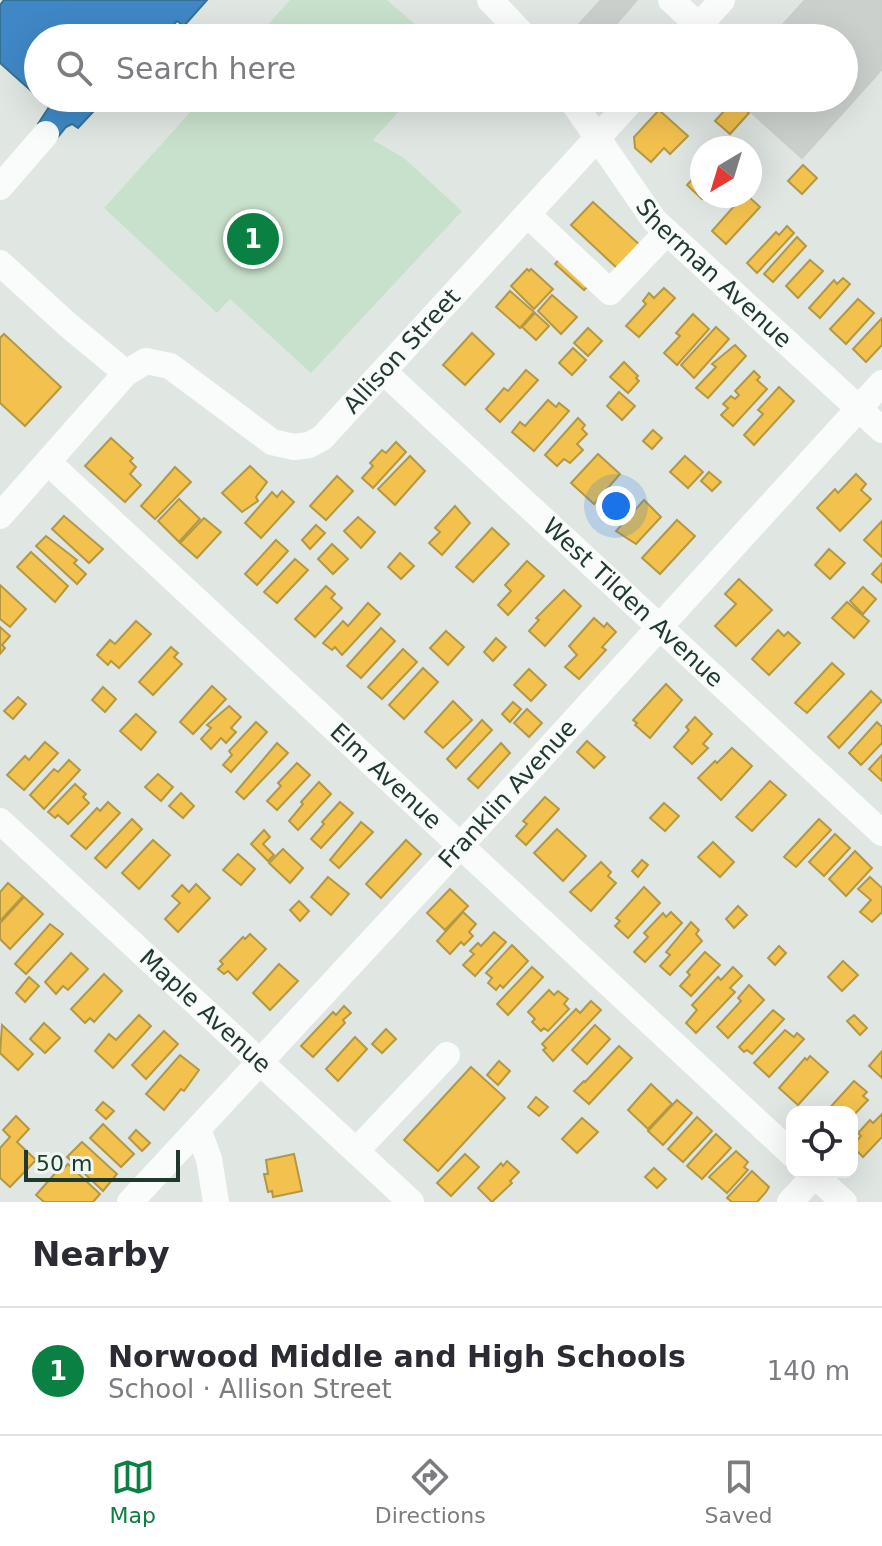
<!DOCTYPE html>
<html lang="en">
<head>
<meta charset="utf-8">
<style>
  :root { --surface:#fff; --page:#f7f7f7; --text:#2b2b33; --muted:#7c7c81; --line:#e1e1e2; --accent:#0b8043 }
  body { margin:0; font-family:"DejaVu Sans",sans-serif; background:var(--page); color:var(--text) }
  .controls { position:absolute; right:24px; bottom:24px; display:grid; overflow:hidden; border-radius:16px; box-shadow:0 8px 32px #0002 }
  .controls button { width:72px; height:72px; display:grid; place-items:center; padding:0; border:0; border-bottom:2px solid var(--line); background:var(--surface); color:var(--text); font:40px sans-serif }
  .compass { position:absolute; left:690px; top:136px; width:72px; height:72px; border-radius:50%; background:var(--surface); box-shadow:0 8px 32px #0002; rotate:218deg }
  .scale { position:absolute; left:24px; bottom:20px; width:156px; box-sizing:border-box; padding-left:8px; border:4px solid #1f392d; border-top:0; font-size:22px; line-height:28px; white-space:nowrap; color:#1f392d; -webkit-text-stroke:6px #edf6f0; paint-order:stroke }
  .you { position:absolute; left:616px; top:506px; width:28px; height:28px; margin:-20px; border:6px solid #fff; border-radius:50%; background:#1a73e8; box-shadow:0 0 0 12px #1a73e833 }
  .badge { display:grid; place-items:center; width:52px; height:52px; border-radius:50%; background:var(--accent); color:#fff; font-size:26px; font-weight:700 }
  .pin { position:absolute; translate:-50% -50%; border:4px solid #fff; box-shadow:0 2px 8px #0006 }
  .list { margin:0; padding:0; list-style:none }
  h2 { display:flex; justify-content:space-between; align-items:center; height:104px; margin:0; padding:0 32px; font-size:34px }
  h2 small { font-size:26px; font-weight:400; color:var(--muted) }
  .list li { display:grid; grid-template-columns:52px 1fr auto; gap:24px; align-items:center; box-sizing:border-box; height:128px; padding:0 32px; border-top:2px solid var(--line) }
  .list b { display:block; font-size:30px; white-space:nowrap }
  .list p { margin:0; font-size:26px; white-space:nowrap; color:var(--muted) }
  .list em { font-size:26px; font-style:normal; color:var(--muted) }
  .icon { flex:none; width:44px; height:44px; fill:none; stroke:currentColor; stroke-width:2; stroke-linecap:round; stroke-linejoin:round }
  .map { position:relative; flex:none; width:882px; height:1202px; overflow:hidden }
  .search { position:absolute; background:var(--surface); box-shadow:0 8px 32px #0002; left:24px; right:24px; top:24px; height:88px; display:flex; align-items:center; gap:20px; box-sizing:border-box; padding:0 28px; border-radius:44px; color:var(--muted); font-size:30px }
  .sheet { height:232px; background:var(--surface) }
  nav { display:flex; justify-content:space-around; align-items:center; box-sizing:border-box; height:112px; border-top:2px solid var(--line); background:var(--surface); font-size:22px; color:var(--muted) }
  nav a { display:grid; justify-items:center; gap:4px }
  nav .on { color:var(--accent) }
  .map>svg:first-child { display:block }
  .green { fill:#c8e1cc }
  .homes { fill:#f2c14e; stroke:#b39844; stroke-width:2 }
  .schools { fill:#3f88c5; stroke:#357097; stroke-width:2 }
  .building { fill:#cbd0cd; stroke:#c9d0cc; stroke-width:2 }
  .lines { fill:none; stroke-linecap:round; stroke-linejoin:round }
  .minor { stroke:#fafbfb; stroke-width:26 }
  .labels { text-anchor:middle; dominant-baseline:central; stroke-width:8; stroke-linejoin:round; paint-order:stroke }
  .street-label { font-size:24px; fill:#1f392d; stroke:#edf6f0 }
</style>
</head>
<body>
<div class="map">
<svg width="882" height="1202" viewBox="0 0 882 1202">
  <rect width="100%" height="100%" fill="#e0e7e3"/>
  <g class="green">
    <polygon points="290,0 387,0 431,38 256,38"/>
    <polygon points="203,98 411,98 373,140 404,158 462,211 311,373 230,299 217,313 104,208"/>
  </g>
  <g class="homes">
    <polygon points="734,100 749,113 730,134 715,121"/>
    <polygon points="659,110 688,136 670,154 664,148 651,162 635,148 634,137"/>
    <polygon points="803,165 817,178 802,194 788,181"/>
    <polygon points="702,169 702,196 705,196 702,199 687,185"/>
    <polygon points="743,196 748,196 760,207 726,244 712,231"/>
    <polygon points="593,202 641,246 619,270 571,225"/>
    <polygon points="787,226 794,233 757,273 747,263 776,232 779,235"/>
    <polygon points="797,237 806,246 773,282 764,274"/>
    <polygon points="563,255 592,282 584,290 555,264"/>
    <polygon points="810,260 823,271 798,298 786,286"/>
    <polygon points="527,269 529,271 531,269 553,289 534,309 511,286"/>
    <polygon points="843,278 850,284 820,318 809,308 834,280 837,284"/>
    <polygon points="664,288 675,298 639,337 626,326 646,304 643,301 649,293 654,298"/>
    <polygon points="510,291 534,312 520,328 496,307"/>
    <polygon points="552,295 577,317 561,334 538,311"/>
    <polygon points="858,299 874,313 846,344 830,329"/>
    <polygon points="535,313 549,326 536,340 522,327"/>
    <polygon points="693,314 709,329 677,365 664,353 680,336 676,333"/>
    <polygon points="882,318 882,345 866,362 853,349"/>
    <polygon points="716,327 729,339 694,378 681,365"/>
    <polygon points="588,328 602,341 588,356 574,343"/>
    <polygon points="472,333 494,354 465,385 443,365"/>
    <polygon points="4,334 61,387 25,426 0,403 0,338"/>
    <polygon points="735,345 746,356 708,398 696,388 716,367 712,364"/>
    <polygon points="573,348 586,360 572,375 559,363"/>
    <polygon points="624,362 638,376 636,378 639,381 628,393 610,377"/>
    <polygon points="526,370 538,380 500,422 486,409 504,388 508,391"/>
    <polygon points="754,371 760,377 757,380 767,389 733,426 721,415 728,408 723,404 731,396 735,399 739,395 735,391"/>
    <polygon points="779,387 794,401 754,445 744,435 763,414 758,410"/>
    <polygon points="619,392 635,406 622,420 607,406"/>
    <polygon points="548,400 556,407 559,403 569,411 534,451 512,432 520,422 525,426"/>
    <polygon points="578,418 585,425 582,429 587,434 577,444 583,450 570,463 564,459 557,466 545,455"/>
    <polygon points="653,430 662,438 652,449 643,441"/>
    <polygon points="111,438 133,458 130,461 136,467 130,474 141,485 125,502 85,466"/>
    <polygon points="396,442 406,452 373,488 362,478 373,466 370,463 382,450 386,453"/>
    <polygon points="598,454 620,474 594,504 571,483"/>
    <polygon points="410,456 425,471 395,505 378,489"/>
    <polygon points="685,456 703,472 688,488 670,472"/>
    <polygon points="250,466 267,482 256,497 258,501 242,512 222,493"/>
    <polygon points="175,467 191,482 155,519 141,506"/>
    <polygon points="709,472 721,482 712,491 701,481"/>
    <polygon points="856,474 866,484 861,490 871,499 840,531 817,508 835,489 838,493"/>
    <polygon points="337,476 353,491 326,520 310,506"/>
    <polygon points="282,491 294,502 261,538 245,523 272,492 277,497"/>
    <polygon points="179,499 200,519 179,542 158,521"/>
    <polygon points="644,500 661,517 636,544 616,531"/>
    <polygon points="455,506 470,523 442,555 429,543 440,532 435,528"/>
    <polygon points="64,516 103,549 89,563 52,529"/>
    <polygon points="358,517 375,532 361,548 344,531"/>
    <polygon points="204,518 221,532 197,558 180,543"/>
    <polygon points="677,520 695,536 660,574 642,558"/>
    <polygon points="882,521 882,557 864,540"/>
    <polygon points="316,525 325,533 310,549 302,540"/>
    <polygon points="492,528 509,544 473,582 456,567"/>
    <polygon points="46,536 77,560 74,563 86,574 77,584 36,546"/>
    <polygon points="276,540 288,551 257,585 245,574"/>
    <polygon points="332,544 348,559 333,574 318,559"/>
    <polygon points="829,549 845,563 830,579 815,565"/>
    <polygon points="31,552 68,586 55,602 17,567"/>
    <polygon points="400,553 414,566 401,579 388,567"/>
    <polygon points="295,559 308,570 277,603 264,592"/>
    <polygon points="527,561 544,576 508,615 498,605 511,591 505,585"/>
    <polygon points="882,563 882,583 872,574"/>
    <polygon points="739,579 772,610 736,646 715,626 736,604 725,594"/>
    <polygon points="0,585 26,609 10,627 0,619"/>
    <polygon points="326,586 335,594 331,598 342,608 315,637 295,619"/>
    <polygon points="863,587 876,599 863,614 850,601"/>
    <polygon points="564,590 581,606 545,646 529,631 539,620 536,618"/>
    <polygon points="847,602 869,621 854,638 832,618"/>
    <polygon points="368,603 380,614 342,655 335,647 332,650 323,643 343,621 348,626"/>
    <polygon points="594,618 604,627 607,623 616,632 602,647 606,650 579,679 565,667 577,655 569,646"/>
    <polygon points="136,621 151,634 119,668 111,661 108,665 97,655 110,640 115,644"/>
    <polygon points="0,627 10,636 2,645 5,648 0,654"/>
    <polygon points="381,628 395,641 361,678 347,666"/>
    <polygon points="778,630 784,636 788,632 800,643 769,675 752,659"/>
    <polygon points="446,631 464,647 448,665 430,648"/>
    <polygon points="496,638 506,647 493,661 484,652"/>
    <polygon points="171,647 178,653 174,657 182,664 153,695 139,682"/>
    <polygon points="403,649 417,662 382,699 368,687"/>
    <polygon points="832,663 844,674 807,713 795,703"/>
    <polygon points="423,668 438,682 404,719 389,705"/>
    <polygon points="529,669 546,685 531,701 514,685"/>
    <polygon points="666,684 682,700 650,738 635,725 637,723 633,720"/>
    <polygon points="212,686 226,699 193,734 180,722"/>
    <polygon points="103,687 116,699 105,712 92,700"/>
    <polygon points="871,691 882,701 839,748 828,737"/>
    <polygon points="18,697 26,704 13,719 4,711"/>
    <polygon points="453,701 472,720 443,748 425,732"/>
    <polygon points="513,702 521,709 510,722 502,714"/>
    <polygon points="229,706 241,717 231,728 236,732 226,743 221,738 211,749 201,739 211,728 207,725"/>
    <polygon points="527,709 542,723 529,737 514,723"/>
    <polygon points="136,714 156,732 141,750 120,731"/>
    <polygon points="695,717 712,734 703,744 708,748 692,764 674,747 689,730 686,727"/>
    <polygon points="482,720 492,730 456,768 447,759"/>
    <polygon points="256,722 267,732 231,772 223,765 232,755 229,751"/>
    <polygon points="877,722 882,727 882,743 861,765 849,753"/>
    <polygon points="587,741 605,757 594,768 577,752"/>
    <polygon points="45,742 58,753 24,790 7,775 25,756 29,760"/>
    <polygon points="277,743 288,753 244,799 236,792"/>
    <polygon points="501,743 510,753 478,788 468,779"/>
    <polygon points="732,748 752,766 721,800 698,778 715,761 717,763"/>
    <polygon points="882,755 882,781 869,769"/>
    <polygon points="69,760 80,770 44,809 30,795 54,769 58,772"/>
    <polygon points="297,763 310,775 277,810 267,801 281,786 278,783"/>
    <polygon points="158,774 173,787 161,801 145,787"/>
    <polygon points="770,781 786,795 752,831 736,817"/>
    <polygon points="319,782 331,794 298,830 289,821 303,804 301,802"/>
    <polygon points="75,784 86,794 83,797 89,803 68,824 58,815 55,818 48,812"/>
    <polygon points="181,793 194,806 183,818 169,806"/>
    <polygon points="545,797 559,809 526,845 516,836 527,824 523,821"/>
    <polygon points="108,802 120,813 86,849 71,836 97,808 100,811"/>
    <polygon points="340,802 353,813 321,848 311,839 324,824 322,822"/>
    <polygon points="664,803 679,816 665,831 650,818"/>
    <polygon points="132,819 142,829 106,868 95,858"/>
    <polygon points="819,819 831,830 796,867 784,857"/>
    <polygon points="361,822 373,832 339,868 330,860"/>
    <polygon points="557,829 586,856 563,881 534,853"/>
    <polygon points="264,830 270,837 263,844 274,855 268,861 251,844"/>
    <polygon points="835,834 850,848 824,876 809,862"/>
    <polygon points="153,840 170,855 139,889 122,873"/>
    <polygon points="406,840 421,854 381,898 366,884"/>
    <polygon points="713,842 734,862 720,877 698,857"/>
    <polygon points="283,849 303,868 290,883 269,863"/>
    <polygon points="855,851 872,868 846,896 829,879"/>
    <polygon points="238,854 255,869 241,885 223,870"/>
    <polygon points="642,860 648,865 638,877 632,871"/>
    <polygon points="601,862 611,872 608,876 616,883 591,911 570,892"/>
    <polygon points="328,877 349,894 331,915 311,897"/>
    <polygon points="870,877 882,888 882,912 872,922 860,912 871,900 858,889"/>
    <polygon points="8,883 23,896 0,921 0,892"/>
    <polygon points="196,884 210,898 178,932 165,919 180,903 172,896 182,885 189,892"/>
    <polygon points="644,887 660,903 628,938 615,926 620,921 616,918"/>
    <polygon points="450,889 468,906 445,930 427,913"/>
    <polygon points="24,897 43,914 10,949 0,939 0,923"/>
    <polygon points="299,901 309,911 300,921 290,910"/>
    <polygon points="738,906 747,915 734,928 726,919"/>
    <polygon points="463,912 476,924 469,932 473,936 464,945 461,942 450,954 437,941"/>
    <polygon points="671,912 682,923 645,962 634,952 648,937 644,933 663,913 666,917"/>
    <polygon points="691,922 699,930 696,934 702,941 670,975 660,966 670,955 666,952"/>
    <polygon points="50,924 63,934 26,974 15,964"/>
    <polygon points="494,932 506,942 475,976 463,965 474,954 470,951 478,943 481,946"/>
    <polygon points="250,934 266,949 237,980 228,971 224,974 218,969 223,964 220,961 243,937 245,939"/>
    <polygon points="512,945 528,961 503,988 500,985 496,990 488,983 492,978 486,973"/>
    <polygon points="779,946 786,953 775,965 768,958"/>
    <polygon points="705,952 720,965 691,996 680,986 690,975 687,972"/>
    <polygon points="71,953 88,969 68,990 63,986 56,994 45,982"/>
    <polygon points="843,961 858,975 842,991 828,977"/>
    <polygon points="279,964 298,981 270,1010 253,993"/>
    <polygon points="532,967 543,977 508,1015 497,1004"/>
    <polygon points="733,967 742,976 730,988 735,992 696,1033 686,1023 697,1010 692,1005 718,977 721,980"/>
    <polygon points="104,974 122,991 94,1022 90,1018 85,1023 71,1009"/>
    <polygon points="29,977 39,986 25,1002 16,993"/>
    <polygon points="749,985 764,1000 728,1038 717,1027 741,1001 738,998"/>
    <polygon points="549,990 554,995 558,991 568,999 564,1004 569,1009 548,1031 544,1028 541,1031 532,1022 535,1019 528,1012"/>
    <polygon points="591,1001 601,1010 553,1061 543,1050 546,1048 542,1044 576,1009 580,1013"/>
    <polygon points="344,1006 351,1013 343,1020 345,1023 313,1057 301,1046 333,1012 336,1015"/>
    <polygon points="773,1010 784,1019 752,1054 747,1050 744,1052 739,1047"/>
    <polygon points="139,1015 151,1026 113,1068 95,1051 109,1034 116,1040"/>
    <polygon points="854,1015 867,1028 860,1035 847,1021"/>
    <polygon points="44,1023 60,1038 45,1053 30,1039"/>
    <polygon points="2,1025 33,1054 18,1070 0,1053"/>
    <polygon points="595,1025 610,1039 587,1064 572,1050"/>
    <polygon points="386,1029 396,1039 382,1053 372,1044"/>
    <polygon points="785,1030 794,1037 797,1033 804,1039 769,1077 754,1063"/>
    <polygon points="164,1031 178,1044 146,1079 132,1065"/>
    <polygon points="355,1037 367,1049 338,1081 326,1069"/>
    <polygon points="619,1046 632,1058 589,1104 574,1091 584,1081 585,1082"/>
    <polygon points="882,1051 882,1078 869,1066"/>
    <polygon points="180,1055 199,1070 184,1091 181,1089 164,1110 146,1094"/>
    <polygon points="810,1056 828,1072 798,1105 779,1088 805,1058 807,1060"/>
    <polygon points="499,1061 510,1071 498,1085 487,1075"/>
    <polygon points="471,1067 505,1098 438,1171 404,1140"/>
    <polygon points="854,1081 867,1092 863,1096 868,1100 852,1117 852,1112 826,1112"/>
    <polygon points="651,1084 672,1104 648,1129 628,1110"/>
    <polygon points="536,1097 548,1107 539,1116 528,1107"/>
    <polygon points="677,1100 692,1113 663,1145 648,1131"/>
    <polygon points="103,1102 114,1111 106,1119 96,1110"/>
    <polygon points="882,1114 882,1137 863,1157 852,1146 861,1136 858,1133 870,1120 873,1123"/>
    <polygon points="16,1116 29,1129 17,1142 36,1160 10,1187 0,1178 0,1148 10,1137 3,1130"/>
    <polygon points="697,1117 712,1131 683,1162 668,1149"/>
    <polygon points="582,1118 598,1132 577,1153 562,1139"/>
    <polygon points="103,1124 134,1154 121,1167 90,1138"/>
    <polygon points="136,1130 150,1143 142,1151 129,1138"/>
    <polygon points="716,1134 731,1148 702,1179 687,1166"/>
    <polygon points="82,1142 117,1174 103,1191 67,1157"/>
    <polygon points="736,1151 748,1162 744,1167 748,1170 727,1193 709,1177"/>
    <polygon points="294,1154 302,1191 273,1197 272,1191 268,1192 264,1174 268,1174 266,1160"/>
    <polygon points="465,1154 479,1167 451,1196 437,1183"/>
    <polygon points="507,1161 519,1172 510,1181 512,1183 492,1202 478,1188 501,1163 503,1166"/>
    <polygon points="68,1164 100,1194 93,1202 44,1202 36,1195 58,1170 60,1172"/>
    <polygon points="654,1168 666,1179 657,1188 645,1177"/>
    <polygon points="752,1171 769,1187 766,1192 757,1202 732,1202 727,1198"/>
  </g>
  <g class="schools">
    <polygon points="4,0 207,0 184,26 177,21 161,38 38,38 38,97 0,63 0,5"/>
    <polygon points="39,98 106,98 78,128 72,124 66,127 54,142 38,124 49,107"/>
  </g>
  <g class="building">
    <polygon points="601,0 636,1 604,38 582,38 574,30"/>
    <polygon points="805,0 882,0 882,69 802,158 735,98 844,98 844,38 771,38"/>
  </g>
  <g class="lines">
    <g class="minor">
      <polyline points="490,0 526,38"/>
      <polyline points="671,0 699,26"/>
      <polyline points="688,38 722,0"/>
      <path id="s1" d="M570 98 654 220 882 430"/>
      <polyline points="0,187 46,134"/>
      <polyline points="528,215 610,292 667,232"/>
      <polyline points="0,263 68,325 126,373"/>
      <path id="s2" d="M385 373 882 833"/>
      <path id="s3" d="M49 463 792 1154"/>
      <path id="s4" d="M0 516 126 373 146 361 170 366 272 442 294 447 309 445 322 438 634 98"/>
      <path id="s5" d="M0 821 411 1202"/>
      <polyline points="198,1129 209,1159 216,1202"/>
      <polyline points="356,1151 447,1055"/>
      <polyline points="811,1172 844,1202"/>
      <path id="s6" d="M130 1202 461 845 882 383"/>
      <polyline points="790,1202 815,1175"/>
    </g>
  </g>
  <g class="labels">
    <g class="street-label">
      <text stroke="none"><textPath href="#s1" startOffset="228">Sherman Avenue</textPath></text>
      <text stroke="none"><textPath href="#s4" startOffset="536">Allison Street</textPath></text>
      <text stroke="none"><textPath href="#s2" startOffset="338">West Tilden Avenue</textPath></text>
      <text stroke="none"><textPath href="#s3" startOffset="460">Elm Avenue</textPath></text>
      <text stroke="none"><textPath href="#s6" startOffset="556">Franklin Avenue</textPath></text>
      <text stroke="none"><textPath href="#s5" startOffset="280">Maple Avenue</textPath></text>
    </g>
  </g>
</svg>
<div class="controls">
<button><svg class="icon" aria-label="locate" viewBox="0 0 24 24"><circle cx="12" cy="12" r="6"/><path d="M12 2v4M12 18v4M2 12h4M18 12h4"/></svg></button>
</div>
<svg class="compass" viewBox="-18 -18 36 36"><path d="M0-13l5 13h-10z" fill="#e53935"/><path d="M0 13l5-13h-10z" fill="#7c7c81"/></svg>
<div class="scale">50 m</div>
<div class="you"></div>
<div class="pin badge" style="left:253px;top:239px">1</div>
<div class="search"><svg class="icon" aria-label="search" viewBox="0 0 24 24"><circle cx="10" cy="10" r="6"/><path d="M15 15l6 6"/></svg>Search here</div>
</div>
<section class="sheet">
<h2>Nearby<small></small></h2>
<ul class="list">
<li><span class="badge">1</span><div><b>Norwood Middle and High Schools</b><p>School · Allison Street</p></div><em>140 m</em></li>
</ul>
</section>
<nav>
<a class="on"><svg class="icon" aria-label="map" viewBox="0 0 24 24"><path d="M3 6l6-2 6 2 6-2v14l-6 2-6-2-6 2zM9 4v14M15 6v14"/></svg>Map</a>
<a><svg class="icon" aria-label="directions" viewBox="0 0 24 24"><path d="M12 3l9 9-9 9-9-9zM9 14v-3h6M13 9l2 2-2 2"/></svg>Directions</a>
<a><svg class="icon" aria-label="saved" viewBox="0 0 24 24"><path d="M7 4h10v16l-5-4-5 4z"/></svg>Saved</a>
</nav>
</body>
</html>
